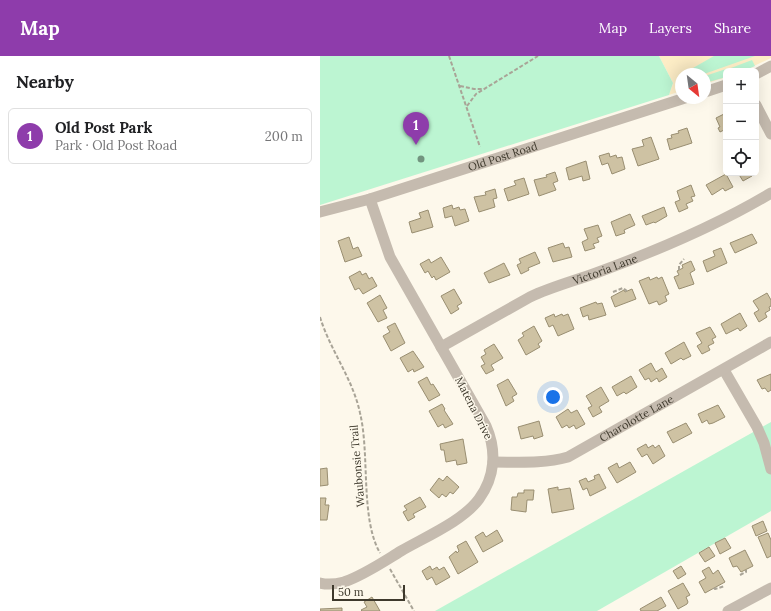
<!DOCTYPE html>
<html lang="en">
<head>
<meta charset="utf-8">
<style>
  :root { --surface:#fff; --page:#f6f6f6; --text:#202124; --muted:#757577; --line:#e0e0e0; --accent:#8e3cab }
  body { margin:0; font-family:Lora,serif; background:var(--page); color:var(--text) }
  .controls { position:absolute; right:12px; top:12px; display:grid; overflow:hidden; border-radius:6px; box-shadow:0 4px 16px #0002 }
  .controls button { width:36px; height:36px; display:grid; place-items:center; padding:0; border:0; border-bottom:1px solid var(--line); background:var(--surface); color:var(--text); font:20px sans-serif }
  .compass { position:absolute; left:355px; top:12px; width:36px; height:36px; border-radius:50%; background:var(--surface); box-shadow:0 4px 16px #0002; rotate:151deg }
  .scale { position:absolute; left:12px; bottom:10px; width:73px; box-sizing:border-box; padding-left:4px; border:2px solid #3e392c; border-top:0; font-size:11px; line-height:14px; white-space:nowrap; color:#3e392c; -webkit-text-stroke:3px #fdf8eb; paint-order:stroke }
  .you { position:absolute; left:233px; top:341px; width:14px; height:14px; margin:-10px; border:3px solid #fff; border-radius:50%; background:#1a73e8; box-shadow:0 0 0 6px #1a73e833 }
  .badge { display:grid; place-items:center; width:26px; height:26px; border-radius:50%; background:var(--accent); color:#fff; font-size:13px; font-weight:700 }
  .pin { position:absolute; translate:-50% -33px; filter:drop-shadow(0 1px 2px #0008) }
  .pin::after { content:''; position:absolute; top:21px; width:14px; height:12px; background:inherit; clip-path:polygon(0 0,100% 0,50% 100%) }
  .list { margin:0; padding:0; list-style:none }
  h2 { display:flex; justify-content:space-between; align-items:center; height:52px; margin:0; padding:0 16px; font-size:17px }
  h2 small { font-size:13px; font-weight:400; color:var(--muted) }
  .list li { display:grid; grid-template-columns:26px 1fr auto; gap:12px; align-items:center; box-sizing:border-box; height:56px; margin:0 8px 8px; padding:0 8px; border:1px solid var(--line); border-radius:6px }
  .list b { display:block; font-size:15px; white-space:nowrap }
  .list p { margin:0; font-size:13px; white-space:nowrap; color:var(--muted) }
  .list em { font-size:13px; font-style:normal; color:var(--muted) }
  .icon { flex:none; width:22px; height:22px; fill:none; stroke:currentColor; stroke-width:2; stroke-linecap:round; stroke-linejoin:round }
  .map { position:relative; flex:none; width:451px; height:555px; overflow:hidden }
  header { display:flex; align-items:center; gap:24px; box-sizing:border-box; height:56px; padding:0 20px; background:var(--accent); color:#fff }
  header strong { font-size:19px }
  nav { display:flex; gap:22px; margin-inline-start:auto; font-size:14px }
  main { display:flex }
  aside { flex:1; background:var(--surface) }
  .map>svg:first-child { display:block }
  .built { fill:#fdedc6 }
  .green { fill:#bcf5d2 }
  .building { fill:#cec2a3; stroke:#998e71 }
  .lines { fill:none; stroke-linecap:round; stroke-linejoin:round }
  .path { stroke:#a9a497; stroke-width:2; stroke-dasharray:4 2; stroke-linecap:butt }
  .minor { stroke:#c5bbaf; stroke-width:11 }
  .tree { fill:#72947f }
  .labels { text-anchor:middle; dominant-baseline:central; stroke-width:3; stroke-linejoin:round; paint-order:stroke }
  .street-label { font-size:11px; fill:#3e392c; stroke:#fdf8eb }
</style>
</head>
<body>
<header>
<strong>Map</strong>
<nav><a>Map</a><a>Layers</a><a>Share</a></nav>
</header>
<main>
<aside>
<h2>Nearby<small></small></h2>
<ul class="list">
<li><span class="badge">1</span><div><b>Old Post Park</b><p>Park · Old Post Road</p></div><em>200 m</em></li>
</ul>
</aside>
<div class="map">
<svg width="451" height="555" viewBox="0 0 451 555">
  <rect width="100%" height="100%" fill="#fdf8eb"/>
  <polygon class="built" points="339,0 451,0 451,2 423,15 406,15 406,21 385,28 385,18 361,18 361,35 349,39 353,27"/>
  <g class="green">
    <polygon points="0,0 339,0 353,27 349,39 0,149"/>
    <polygon points="394,0 435,0 384,18 370,18 373,12"/>
    <polygon points="432,4 435,10 423,15 412,15 411,12"/>
    <polygon points="409,12 410,15 406,15 406,21 385,27 385,20"/>
    <polygon points="451,366 451,455 277,555 115,555"/>
  </g>
  <g class="building">
    <polygon points="406,57 406,73 400,76 398,72 400,71 396,62"/>
    <polygon points="367,72 372,87 350,94 347,83 352,82 351,79 359,77 358,75"/>
    <polygon points="331,81 339,103 318,110 312,93 324,90 322,84"/>
    <polygon points="289,97 290,101 296,99 297,102 302,101 305,113 292,118 288,107 282,109 279,100"/>
    <polygon points="266,105 270,123 263,125 262,120 249,124 246,112"/>
    <polygon points="235,116 238,125 233,127 236,134 219,140 214,124 227,121 226,119"/>
    <polygon points="418,117 431,117 432,120 423,125"/>
    <polygon points="406,118 413,131 405,135 403,132 392,139 386,129"/>
    <polygon points="204,122 209,138 188,145 184,133 196,129 194,125"/>
    <polygon points="371,129 375,140 371,141 373,145 366,148 368,152 359,156 355,146 360,144 357,135"/>
    <polygon points="175,133 177,142 173,143 175,151 159,156 154,141 166,139 165,136"/>
    <polygon points="132,149 133,153 139,151 140,154 145,153 149,165 135,170 132,160 125,162 123,152"/>
    <polygon points="344,151 347,160 335,167 334,166 326,169 322,160"/>
    <polygon points="108,154 113,171 92,177 89,166 101,162 99,157"/>
    <polygon points="310,158 315,169 304,174 305,177 296,180 291,166"/>
    <polygon points="278,169 282,180 277,182 279,186 273,188 275,192 265,195 262,186 268,183 264,173"/>
    <polygon points="432,178 437,187 415,197 410,187"/>
    <polygon points="29,181 33,193 38,191 42,200 25,206 18,185"/>
    <polygon points="243,187 245,192 249,191 252,201 233,206 228,192"/>
    <polygon points="401,192 407,207 387,216 383,205 395,200 393,195"/>
    <polygon points="215,196 220,207 208,212 209,214 201,218 197,209 201,207 199,203"/>
    <polygon points="121,201 130,216 116,224 114,220 112,222 108,215 105,217 100,208 109,203 111,207"/>
    <polygon points="371,205 375,214 370,217 374,228 359,233 354,221 359,219 357,215 363,212 362,209"/>
    <polygon points="184,207 190,219 169,227 164,217"/>
    <polygon points="40,215 42,219 46,217 49,223 52,221 57,230 43,238 39,232 35,234 29,221"/>
    <polygon points="329,221 330,224 337,221 338,223 342,221 349,238 345,240 347,245 339,249 337,245 329,248 319,225"/>
    <polygon points="134,233 142,247 137,250 139,253 131,258 121,240"/>
    <polygon points="312,233 316,243 295,251 291,241 304,234 305,236"/>
    <polygon points="447,237 451,244 451,250 449,251 450,254 445,257 447,261 439,266 434,257 439,254 433,245"/>
    <polygon points="60,239 67,252 63,254 67,262 58,266 47,247"/>
    <polygon points="276,246 277,248 282,247 286,259 269,264 268,259 263,261 260,252"/>
    <polygon points="420,257 427,270 420,275 418,272 406,278 401,268"/>
    <polygon points="234,258 235,261 242,258 243,260 248,258 254,273 238,280 233,269 229,271 225,262"/>
    <polygon points="75,267 85,287 71,295 63,280 70,276 67,271"/>
    <polygon points="214,270 222,285 218,288 220,291 206,299 198,284 204,280 202,277"/>
    <polygon points="390,271 396,281 392,283 394,287 388,290 390,294 382,298 377,290 382,287 376,277"/>
    <polygon points="364,286 371,300 363,304 361,302 351,308 345,297"/>
    <polygon points="174,288 183,302 171,309 174,314 166,318 161,310 165,308 161,301 166,298 164,294"/>
    <polygon points="93,295 104,311 94,316 93,313 88,316 80,302"/>
    <polygon points="331,307 336,316 342,312 347,321 339,326 337,322 331,326 329,322 325,324 319,314"/>
    <polygon points="451,318 451,334 448,336 445,332 442,333 437,324"/>
    <polygon points="311,320 317,331 306,338 304,336 297,340 292,331"/>
    <polygon points="107,321 111,329 113,328 120,339 109,345 98,326"/>
    <polygon points="188,323 197,338 192,341 194,345 186,350 177,329"/>
    <polygon points="281,331 289,345 279,351 282,356 273,361 268,352 272,350 266,340"/>
    <polygon points="122,348 125,353 124,354 133,368 125,372 123,368 118,371 109,355"/>
    <polygon points="398,349 405,361 393,367 389,368 387,364 382,367 378,358"/>
    <polygon points="248,353 251,357 257,354 265,368 256,373 254,369 249,372 247,369 242,372 236,361"/>
    <polygon points="219,365 223,380 214,383 213,380 201,383 198,371"/>
    <polygon points="366,367 372,377 353,387 347,376"/>
    <polygon points="143,383 147,407 137,409 136,404 126,406 124,394 121,394 120,388"/>
    <polygon points="326,388 328,392 333,389 335,392 339,389 345,400 333,408 327,398 322,401 317,393"/>
    <polygon points="310,406 316,416 297,427 288,412 297,407 299,412"/>
    <polygon points="7,412 8,429 0,430 0,413"/>
    <polygon points="279,418 286,432 270,440 267,432 263,434 259,425 266,422 268,426 275,423 274,420"/>
    <polygon points="127,420 139,431 133,438 130,436 126,441 122,438 119,442 110,434 119,422 123,425"/>
    <polygon points="238,431 238,434 250,432 254,453 232,457 228,433"/>
    <polygon points="204,434 214,434 213,444 207,444 206,456 191,454 192,441 197,441 198,437 204,437"/>
    <polygon points="100,441 106,451 93,458 95,461 88,465 83,456 87,454 84,450"/>
    <polygon points="0,442 6,442 5,449 9,449 7,464 0,464"/>
    <polygon points="443,465 447,475 436,480 432,470"/>
    <polygon points="177,474 183,485 163,496 155,481 163,476 166,481"/>
    <polygon points="448,477 451,484 451,500 447,502 438,481"/>
    <polygon points="405,482 411,492 400,498 395,487"/>
    <polygon points="146,485 158,506 138,518 129,501 136,495 137,497 139,495 137,490"/>
    <polygon points="389,491 395,500 385,506 379,497"/>
    <polygon points="425,494 433,510 421,516 417,510 413,511 409,502"/>
    <polygon points="110,510 112,514 117,511 119,514 124,511 130,521 116,529 112,521 107,524 102,515"/>
    <polygon points="361,510 366,518 358,523 353,515"/>
    <polygon points="389,511 393,518 398,514 405,526 385,537 379,526 386,522 382,515"/>
    <polygon points="363,527 370,539 366,541 368,546 367,548 358,553 348,535"/>
    <polygon points="52,541 60,555 42,555 41,554 47,551 44,546"/>
    <polygon points="341,541 346,550 337,555 321,555 320,553"/>
    <polygon points="22,552 22,555 0,555 0,553"/>
  </g>
  <g class="lines">
    <g class="path">
      <polyline points="129,0 160,91"/>
      <polyline points="140,30 154,33 162,33"/>
      <polyline points="147,50 156,38 218,0"/>
      <polyline points="359,214 359,209 364,203"/>
      <polyline points="293,236 303,232 307,235"/>
      <path d="M0 261C10 294 33 323 40 357 50 398 40 462 60 497"/>
      <polyline points="70,513 94,555"/>
      <polyline points="420,519 426,516 426,514"/>
      <polyline points="394,532 395,533 405,530"/>
    </g>
    <g class="minor">
      <polyline points="436,18 451,10"/>
      <polyline points="385,36 406,29"/>
      <polyline points="436,49 451,78"/>
      <path id="s1" d="M0 156 50 143 365 42"/>
      <path id="s2" d="M121 291 210 241C231 231 254 225 276 217 336 195 396 170 451 137"/>
      <polyline points="404,314 437,371 444,387 451,413"/>
      <path id="s3" d="M173 406C199 406 223 408 248 401L451 286"/>
      <path d="M0 527C8 529 16 528 24 526 44 519 63 506 81 495 105 481 143 465 159 443 175 421 177 395 166 370L70 201 50 143"/>
      <polyline points="408,555 451,532"/>
    </g>
  </g>
  <circle class="tree" cx="101" cy="103" r="3.5"/>
  <g class="labels">
    <g class="street-label">
      <text stroke="none"><textPath href="#s1" startOffset="191">Old Post Road</textPath></text>
      <text stroke="none"><textPath href="#s2" startOffset="182">Victoria Lane</textPath></text>
      <text transform="translate(154 352) rotate(63)">Matena Drive</text>
      <text stroke="none"><textPath href="#s3" startOffset="154">Charolotte Lane</textPath></text>
      <text transform="translate(37 410) rotate(-95)">Waubonsie Trail</text>
    </g>
  </g>
</svg>
<div class="controls">
<button>+</button>
<button>−</button>
<button><svg class="icon" aria-label="locate" viewBox="0 0 24 24"><circle cx="12" cy="12" r="6"/><path d="M12 2v4M12 18v4M2 12h4M18 12h4"/></svg></button>
</div>
<svg class="compass" viewBox="-18 -18 36 36"><path d="M0-13l5 13h-10z" fill="#e53935"/><path d="M0 13l5-13h-10z" fill="#757577"/></svg>
<div class="scale">50 m</div>
<div class="you"></div>
<div class="pin badge" style="left:96px;top:89px">1</div>
</div>
</main>
</body>
</html>
